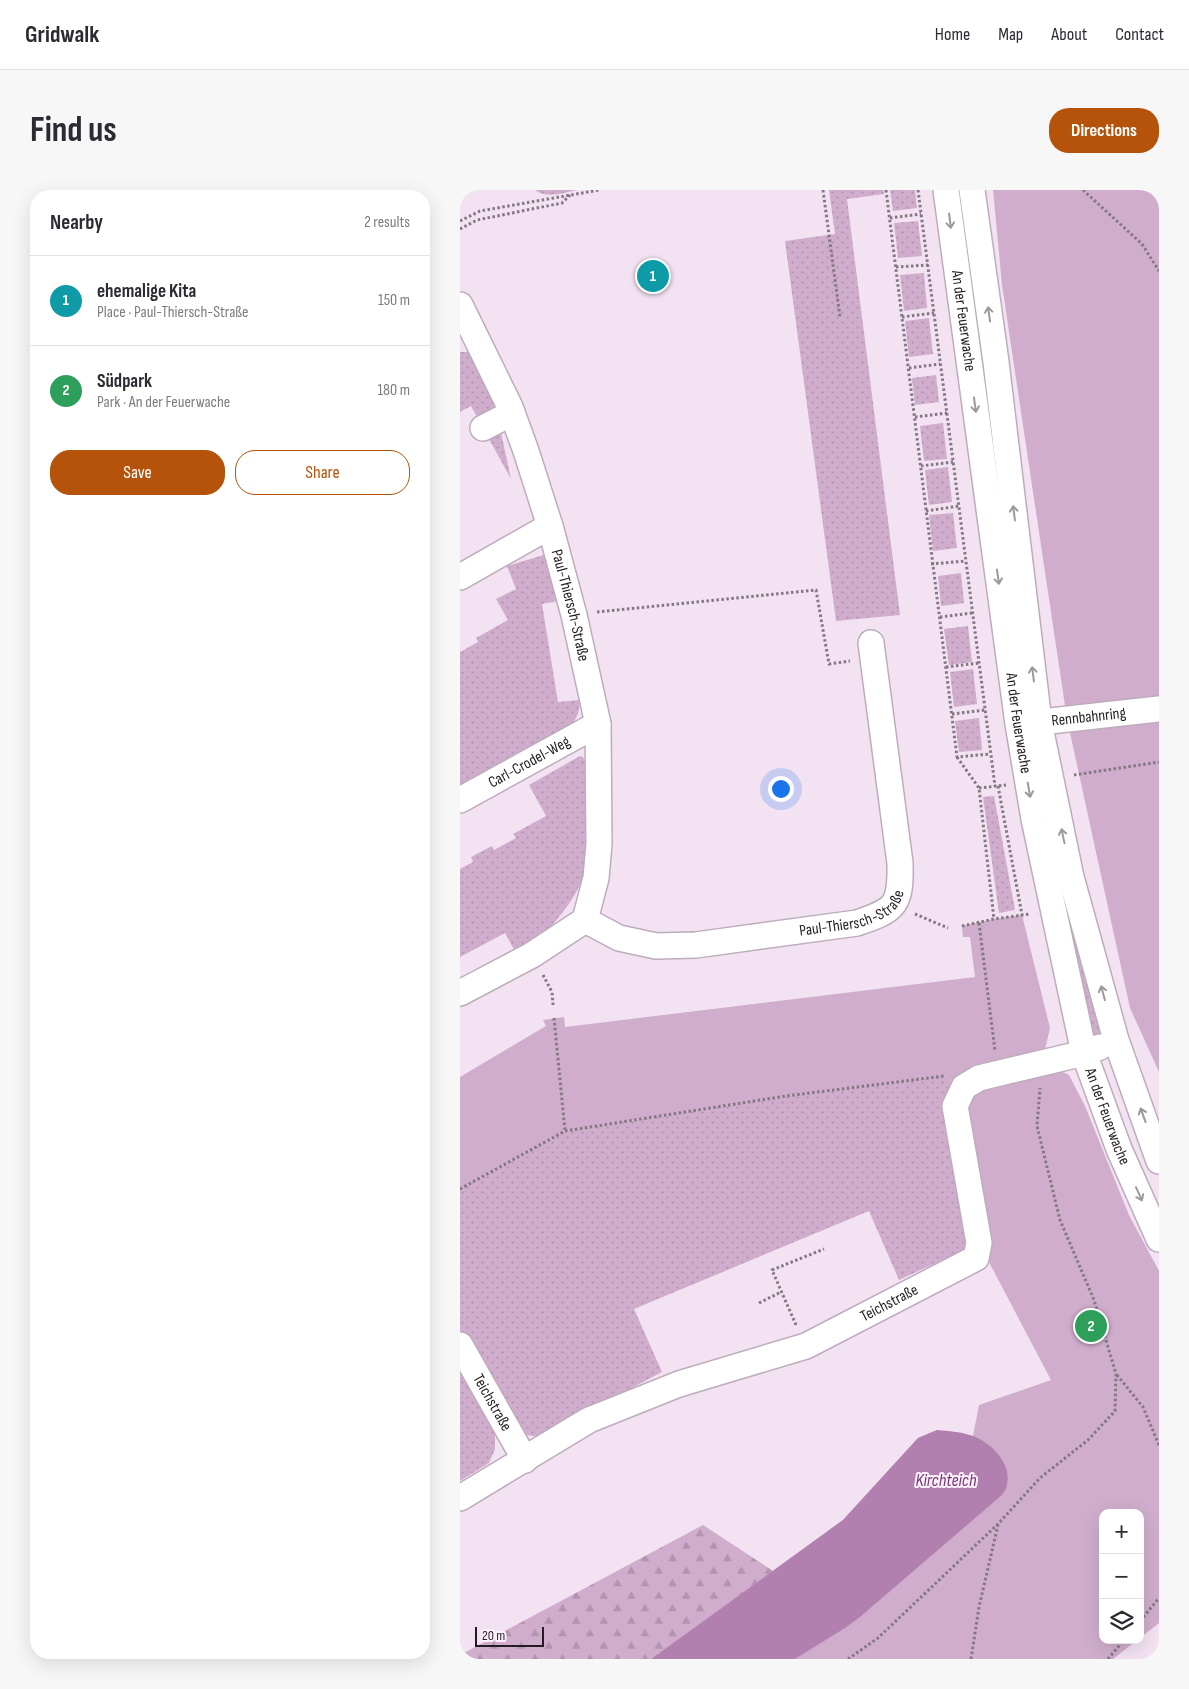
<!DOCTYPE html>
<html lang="en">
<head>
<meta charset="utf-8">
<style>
  :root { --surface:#fff; --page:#f7f7f7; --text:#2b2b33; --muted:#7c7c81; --line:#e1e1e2; --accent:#b45309 }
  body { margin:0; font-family:"Sofia Sans Condensed",sans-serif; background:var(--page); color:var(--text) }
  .controls { position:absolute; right:15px; bottom:15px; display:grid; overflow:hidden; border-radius:10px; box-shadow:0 5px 20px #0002 }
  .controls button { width:45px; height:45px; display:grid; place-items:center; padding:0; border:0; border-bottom:1px solid var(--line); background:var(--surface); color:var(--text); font:25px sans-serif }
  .scale { position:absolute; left:15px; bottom:12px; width:69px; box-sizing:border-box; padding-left:5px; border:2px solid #231d22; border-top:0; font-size:14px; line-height:18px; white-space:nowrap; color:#231d22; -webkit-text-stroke:4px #fef1fd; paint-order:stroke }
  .you { position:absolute; left:320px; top:598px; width:18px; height:18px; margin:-12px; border:4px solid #fff; border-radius:50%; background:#1a73e8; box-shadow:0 0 0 8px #1a73e833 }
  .badge { display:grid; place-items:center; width:32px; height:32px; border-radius:50%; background:var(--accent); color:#fff; font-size:16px; font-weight:700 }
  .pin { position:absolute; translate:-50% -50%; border:2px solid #fff; box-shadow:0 1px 5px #0006 }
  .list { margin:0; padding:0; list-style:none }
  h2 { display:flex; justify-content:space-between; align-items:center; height:65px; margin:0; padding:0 20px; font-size:21px }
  h2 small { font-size:16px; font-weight:400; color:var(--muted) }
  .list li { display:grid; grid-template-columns:32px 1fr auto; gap:15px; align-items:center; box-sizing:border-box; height:90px; padding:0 20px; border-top:1px solid var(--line) }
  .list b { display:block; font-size:19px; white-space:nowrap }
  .list p { margin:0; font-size:16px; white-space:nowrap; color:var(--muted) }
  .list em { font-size:16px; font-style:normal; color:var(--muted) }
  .actions { display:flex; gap:10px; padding:15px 20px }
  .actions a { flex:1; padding:11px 0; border:1px solid var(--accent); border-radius:20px; text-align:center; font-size:18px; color:var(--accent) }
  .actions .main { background:var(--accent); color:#fff }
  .icon { flex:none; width:28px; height:28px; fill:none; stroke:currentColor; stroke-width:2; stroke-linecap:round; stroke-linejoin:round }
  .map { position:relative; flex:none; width:699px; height:1469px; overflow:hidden; border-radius:20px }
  header { display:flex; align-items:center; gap:30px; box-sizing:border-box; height:70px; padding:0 25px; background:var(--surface); border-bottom:1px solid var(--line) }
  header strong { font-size:24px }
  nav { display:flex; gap:28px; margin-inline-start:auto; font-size:18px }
  .intro { display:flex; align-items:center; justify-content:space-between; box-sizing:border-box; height:120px; padding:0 30px }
  h1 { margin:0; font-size:35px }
  .button { padding:12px 22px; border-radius:20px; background:var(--accent); color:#fff; font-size:18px; font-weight:700 }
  main { display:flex; gap:30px; padding:0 30px }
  aside { flex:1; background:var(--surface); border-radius:20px; box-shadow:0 5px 20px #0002 }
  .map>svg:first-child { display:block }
  .grass { fill:url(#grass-dots) }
  .forest { fill:url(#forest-firs) }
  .green { fill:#d0adcd }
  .water { fill:#b280af }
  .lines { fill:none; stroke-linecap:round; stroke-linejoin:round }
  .minor-casing { stroke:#bdadbc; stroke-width:28 }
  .path { stroke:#837882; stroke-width:3; stroke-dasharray:2.5 2.5; stroke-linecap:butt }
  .minor { stroke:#fff; stroke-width:25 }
  .oneway { stroke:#9c999c }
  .labels { text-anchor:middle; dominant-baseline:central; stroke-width:4; stroke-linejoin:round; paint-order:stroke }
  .street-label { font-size:16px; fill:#231d22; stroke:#fef1fd }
  .water-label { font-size:18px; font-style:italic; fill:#743672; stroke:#fef1fd }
</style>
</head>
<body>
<header>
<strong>Gridwalk</strong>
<nav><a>Home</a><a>Map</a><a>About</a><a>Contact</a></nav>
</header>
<div class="intro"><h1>Find us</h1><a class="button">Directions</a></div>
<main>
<aside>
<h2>Nearby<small>2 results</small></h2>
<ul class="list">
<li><span class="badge" style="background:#0f9aa8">1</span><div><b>ehemalige Kita</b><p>Place · Paul-Thiersch-Straße</p></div><em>150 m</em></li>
<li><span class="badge" style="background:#2e9e5b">2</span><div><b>Südpark</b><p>Park · An der Feuerwache</p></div><em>180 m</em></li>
</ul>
<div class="actions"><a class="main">Save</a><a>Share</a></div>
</aside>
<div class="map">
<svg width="699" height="1469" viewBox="0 0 699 1469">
  <defs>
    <pattern id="grass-dots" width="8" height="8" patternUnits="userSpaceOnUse" patternTransform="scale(1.25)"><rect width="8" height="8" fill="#d0adcd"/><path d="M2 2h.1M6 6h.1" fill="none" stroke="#b294b0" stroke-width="1.8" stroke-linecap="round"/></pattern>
    <pattern id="forest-firs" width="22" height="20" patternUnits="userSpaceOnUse" patternTransform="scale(1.25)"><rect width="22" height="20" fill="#d0adcd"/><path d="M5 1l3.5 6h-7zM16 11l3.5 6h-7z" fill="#b294b0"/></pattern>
  </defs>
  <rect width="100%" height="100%" fill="#f3e2f2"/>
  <g class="grass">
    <path d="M75 0H117C103 3 87 9 75 0Z"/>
    <polygon points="369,0 423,0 424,4 387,9 440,425 376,431 325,51 375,44"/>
    <polygon points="430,0 455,0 457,18 433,21"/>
    <polygon points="458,31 462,66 438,68 434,33"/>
    <polygon points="464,83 467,118 444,121 440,85"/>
    <polygon points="469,128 473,164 449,167 445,131"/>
    <polygon points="0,162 10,162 32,201 51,289 11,216 0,222"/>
    <polygon points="476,185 479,212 455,215 452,188"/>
    <polygon points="483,233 487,269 464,271 460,236"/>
    <polygon points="488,277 492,312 469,315 465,280"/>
    <polygon points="493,323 497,358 473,361 469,325"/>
    <path d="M87 364 98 411 82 414 98 512 119 510C121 522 116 529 109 538L0 598V462L18 452 16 448 48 430 36 409 56 399 47 376Z"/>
    <polygon points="501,383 504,413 481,416 478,386"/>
    <polygon points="508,436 512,472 489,475 484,439"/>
    <polygon points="513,479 517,514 494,517 490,482"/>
    <polygon points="519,528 522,560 499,562 495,531"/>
    <path d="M120 566 123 567 126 574C128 608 132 656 122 689 117 704 105 720 95 732 84 743 69 753 56 763L45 743 0 767V679L13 672 11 667 32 656 34 660 56 648 53 644 86 626 69 595Z"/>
    <polygon points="576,600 643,843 642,849 630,849"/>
    <polygon points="534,606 555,720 539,723 523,607"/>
    <polygon points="482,885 504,897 519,1053 439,1090 409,1021 174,1119 202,1182 79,1247 60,1244 0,1146 0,999 105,941 326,906"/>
    <polygon points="0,1179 35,1237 35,1259 29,1273 0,1291"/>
  </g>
  <polygon class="forest" points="243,1335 313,1381 191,1469 0,1469 0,1465"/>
  <g class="green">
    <polygon points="533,0 699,0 699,882 670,818 607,529 542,95"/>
    <polygon points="562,725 590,838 582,872 609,885 625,916 669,1025 699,1081 699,1433 680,1448 680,1323 643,1323 643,1450 677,1450 653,1469 191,1469 383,1330 458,1248 477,1240 513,1246 519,1215 591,1190 519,1053 504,897 482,885 326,906 105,941 0,999 0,887 86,836 83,830 104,827 105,837 515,787 510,747 503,747 502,736 534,729"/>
  </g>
  <path class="water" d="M477 1240C489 1241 502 1242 513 1246 531 1253 552 1273 547 1294 547 1298 544 1302 542 1305L400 1427 385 1438 335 1469H191L383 1330 458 1248Z"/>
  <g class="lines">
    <defs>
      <g id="minor">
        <path id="s1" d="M486 0 558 534 574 629 624 863 659 959 699 1049"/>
        <polyline points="512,0 536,172 579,532 611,687 656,850 699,971"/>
        <path id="s2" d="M0 115 50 217 66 261 90 336 114 425 138 534 139 654 136 688 125 730 72 765 0 803"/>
        <polyline points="23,238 52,223"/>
        <polyline points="0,387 90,336"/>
        <path id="s3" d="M563 534 699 519"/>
        <path id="s4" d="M0 610 138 534"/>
        <path id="s5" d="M125 730 159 748 196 756 236 755 397 733C436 720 441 715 440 673L411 453"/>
        <path id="s6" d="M0 1155 65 1270"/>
        <path id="s7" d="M0 1308 129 1230 219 1194 346 1156 516 1068 519 1053 495 916 504 897 519 888 624 863 640 857"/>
      </g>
    </defs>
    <use href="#minor" class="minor-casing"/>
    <g class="path">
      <polyline points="363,0 380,127"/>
      <polyline points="426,0 497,567 530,564"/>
      <polyline points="458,0 535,596"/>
      <polyline points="623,0 682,54 699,81"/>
      <polyline points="430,28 461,24"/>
      <polyline points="0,31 20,21 139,0"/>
      <polyline points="0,39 17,30 102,13 110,5"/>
      <polyline points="436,77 468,75"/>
      <polyline points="442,127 474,123"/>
      <polyline points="449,178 480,174"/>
      <polyline points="455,227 487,223"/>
      <polyline points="461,276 493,272"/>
      <polyline points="466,321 499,316"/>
      <polyline points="471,374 506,371"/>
      <polyline points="137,422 356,400 369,474 390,471"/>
      <polyline points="480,427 512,423"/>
      <polyline points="486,477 519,473"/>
      <polyline points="492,524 525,520"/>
      <polyline points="497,567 519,598 534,729"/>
      <polyline points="614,585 699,572"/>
      <polyline points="538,596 562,725"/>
      <polyline points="519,598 546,595"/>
      <polyline points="455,724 488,738"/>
      <polyline points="519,733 535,861"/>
      <polyline points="502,736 534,729 570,724"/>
      <polyline points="83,785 92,802 93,815"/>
      <polyline points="94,828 105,941"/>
      <polyline points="0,999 105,941 326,906 484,886"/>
      <polyline points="299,1113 321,1102"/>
      <polyline points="336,1135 312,1080 364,1059"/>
      <polyline points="657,1185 683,1217 699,1255"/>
      <polyline points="680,1431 699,1408"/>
      <polyline points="388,1469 418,1448 538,1334 580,1288 628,1250 655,1221 656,1184 634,1110 600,1030 577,936 580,898"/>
      <polyline points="511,1469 519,1417 538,1335"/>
      <polyline points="648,1469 664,1450"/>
    </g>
    <use href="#minor" class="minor"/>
  </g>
  <defs><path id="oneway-shaft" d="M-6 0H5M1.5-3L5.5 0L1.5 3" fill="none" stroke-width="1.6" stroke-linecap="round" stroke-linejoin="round" transform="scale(1.25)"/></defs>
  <g class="oneway">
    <use href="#oneway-shaft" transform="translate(490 31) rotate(83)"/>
    <use href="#oneway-shaft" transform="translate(529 124) rotate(-98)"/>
    <use href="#oneway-shaft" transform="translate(515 215) rotate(82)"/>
    <use href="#oneway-shaft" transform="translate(554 323) rotate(-97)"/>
    <use href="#oneway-shaft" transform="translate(538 387) rotate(82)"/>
    <use href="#oneway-shaft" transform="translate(573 484) rotate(-97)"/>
    <use href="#oneway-shaft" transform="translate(569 600) rotate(80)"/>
    <use href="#oneway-shaft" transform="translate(603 646) rotate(-102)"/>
    <use href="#oneway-shaft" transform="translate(643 803) rotate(-105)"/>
    <use href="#oneway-shaft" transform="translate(683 925) rotate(-110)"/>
    <use href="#oneway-shaft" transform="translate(679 1004) rotate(66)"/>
  </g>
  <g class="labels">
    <g class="street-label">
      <text stroke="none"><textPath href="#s1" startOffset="132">An der Feuerwache</textPath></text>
      <text stroke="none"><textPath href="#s2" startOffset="321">Paul-Thiersch-Straße</textPath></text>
      <text stroke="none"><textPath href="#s3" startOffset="66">Rennbahnring</textPath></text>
      <text stroke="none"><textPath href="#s1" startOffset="538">An der Feuerwache</textPath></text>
      <text stroke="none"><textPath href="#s4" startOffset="79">Carl-Crodel-Weg</textPath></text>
      <text stroke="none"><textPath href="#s5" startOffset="278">Paul-Thiersch-Straße</textPath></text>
      <text stroke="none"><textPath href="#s1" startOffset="942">An der Feuerwache</textPath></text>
      <text stroke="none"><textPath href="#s7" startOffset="474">Teichstraße</textPath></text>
      <text stroke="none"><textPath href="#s6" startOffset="66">Teichstraße</textPath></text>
    </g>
    <g class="water-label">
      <text x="486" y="1290">Kirchteich</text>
    </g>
  </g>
</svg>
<div class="controls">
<button>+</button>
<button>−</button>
<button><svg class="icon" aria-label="layers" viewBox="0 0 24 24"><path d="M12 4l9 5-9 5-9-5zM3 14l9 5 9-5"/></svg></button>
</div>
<div class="scale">20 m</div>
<div class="you"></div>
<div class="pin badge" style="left:193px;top:86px;background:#0f9aa8">1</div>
<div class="pin badge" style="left:631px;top:1136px;background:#2e9e5b">2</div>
</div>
</main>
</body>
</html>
